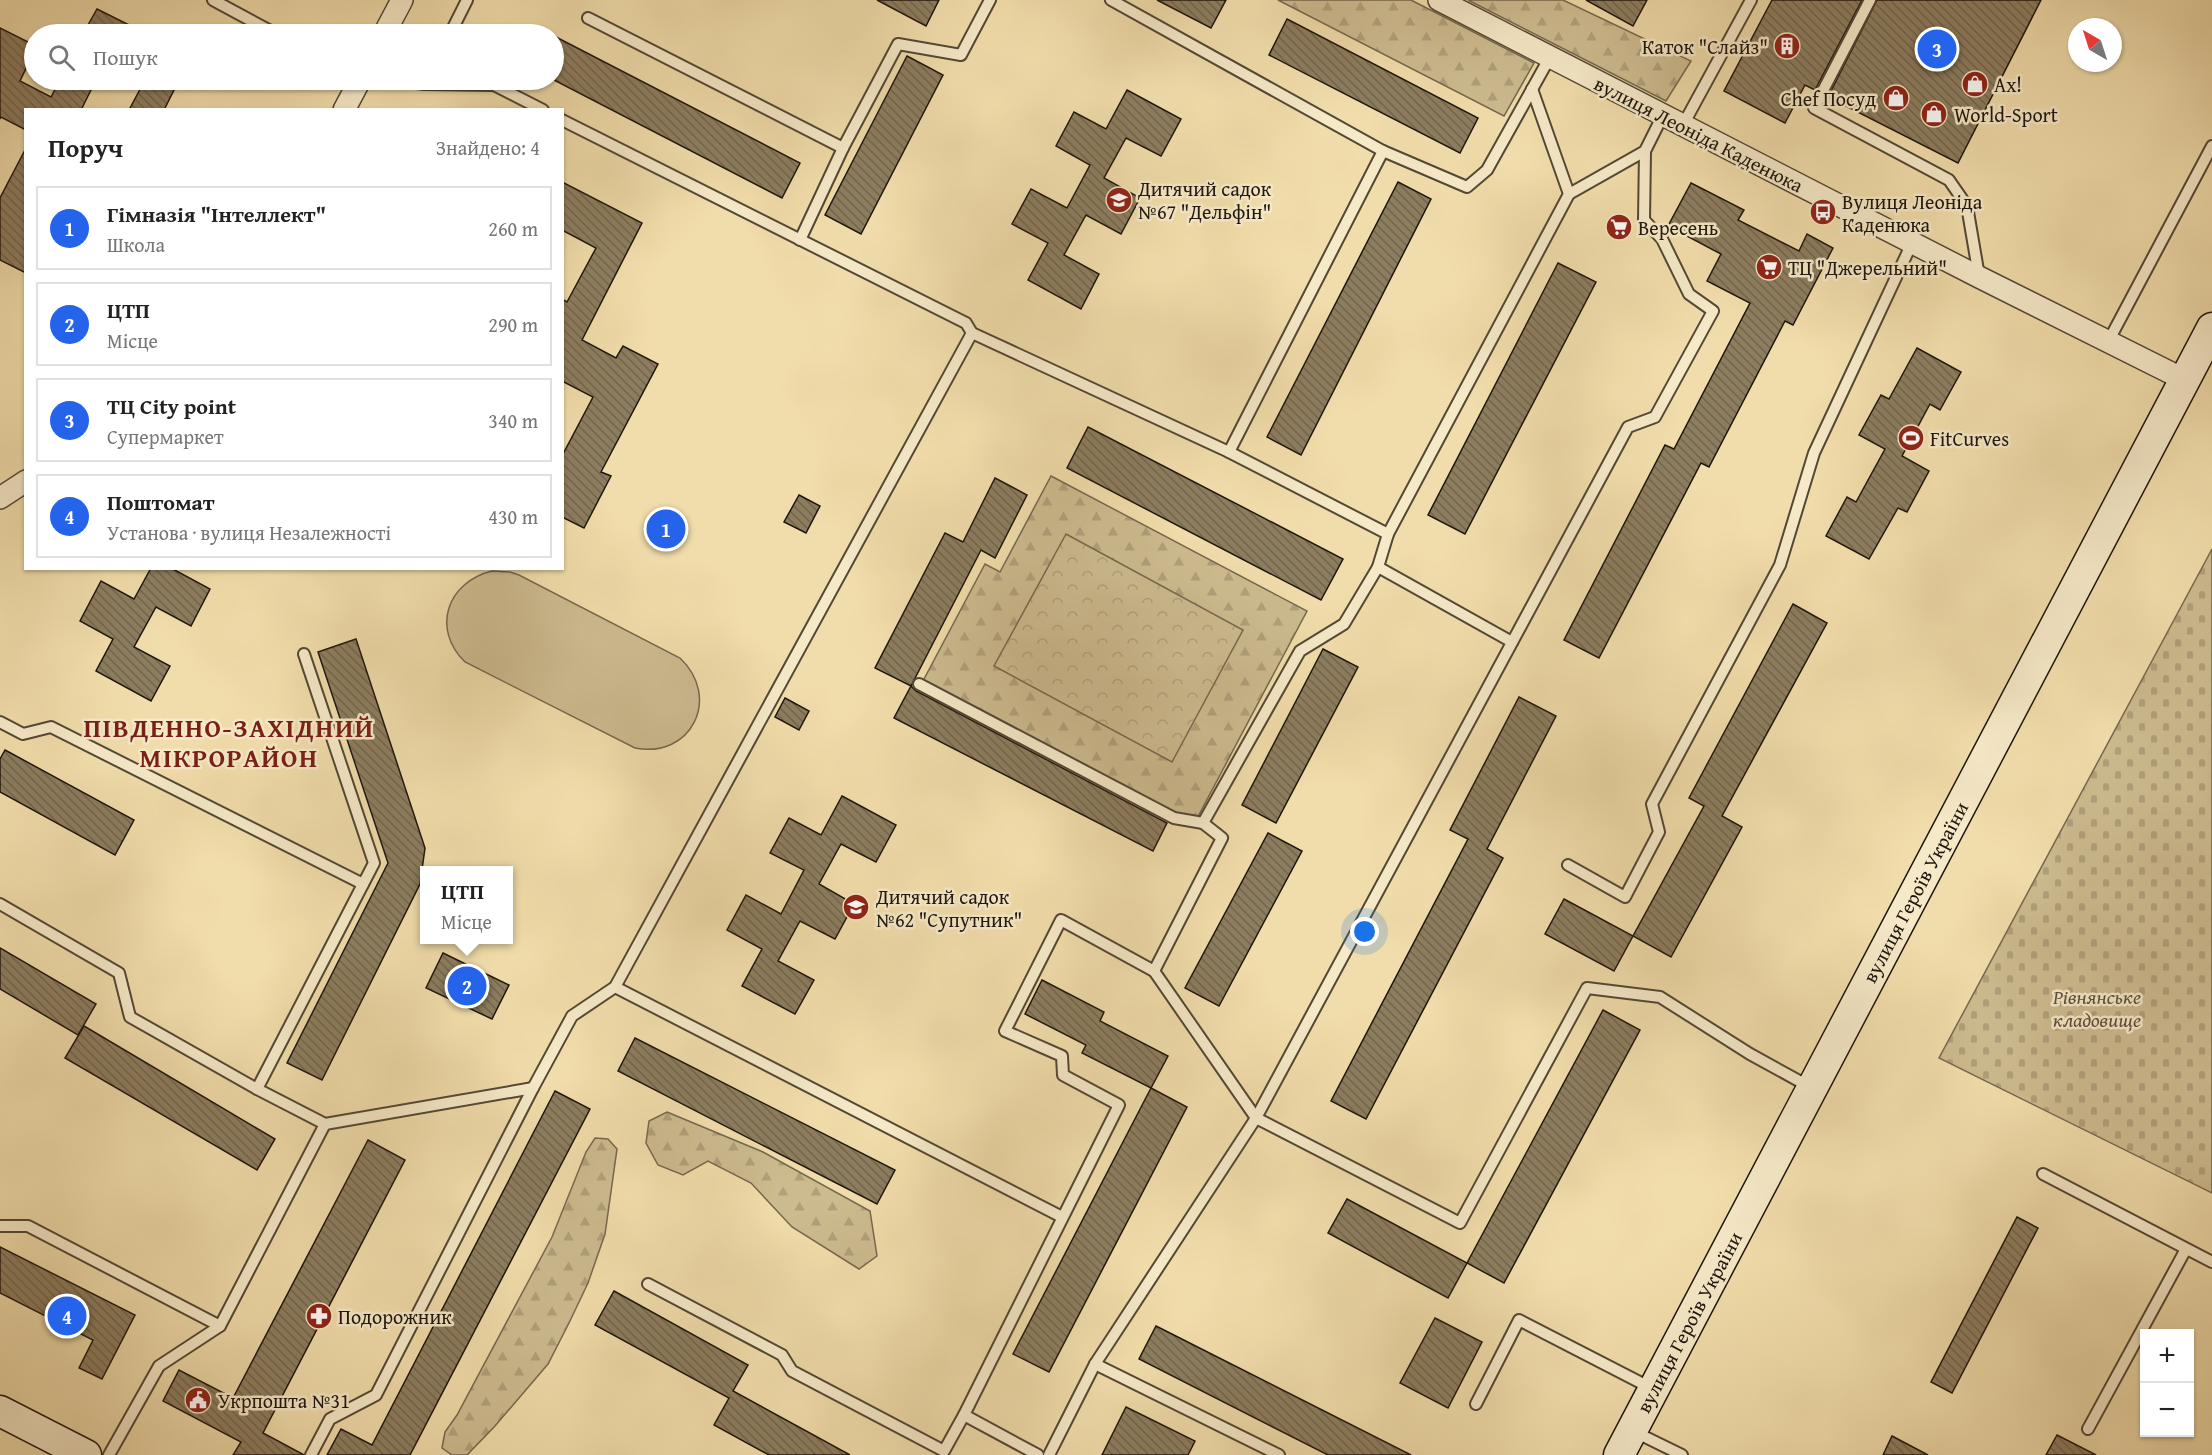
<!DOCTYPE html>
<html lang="uk">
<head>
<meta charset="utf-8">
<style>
  :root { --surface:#fff; --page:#f6f6f6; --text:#222; --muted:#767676; --line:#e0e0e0; --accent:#2563eb }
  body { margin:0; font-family:"Gentium Book Plus",serif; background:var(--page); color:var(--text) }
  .controls { position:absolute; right:18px; bottom:18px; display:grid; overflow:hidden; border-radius:0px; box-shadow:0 2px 4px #0004 }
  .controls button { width:54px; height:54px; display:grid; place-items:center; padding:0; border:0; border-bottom:2px solid var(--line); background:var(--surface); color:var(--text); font:30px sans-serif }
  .compass { position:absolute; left:2068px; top:18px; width:54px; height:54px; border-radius:50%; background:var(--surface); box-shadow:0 2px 4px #0004; rotate:321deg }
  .you { position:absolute; left:1365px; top:932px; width:21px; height:21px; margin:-15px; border:4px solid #fff; border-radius:50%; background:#1a73e8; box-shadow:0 0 0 9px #1a73e833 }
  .badge { display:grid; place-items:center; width:39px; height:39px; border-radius:50%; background:var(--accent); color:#fff; font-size:20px; font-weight:700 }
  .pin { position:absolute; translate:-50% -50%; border:3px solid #fff; box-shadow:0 2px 6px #0006 }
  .popup { position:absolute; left:420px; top:866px; width:93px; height:78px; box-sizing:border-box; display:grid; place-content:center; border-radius:0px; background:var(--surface); filter:drop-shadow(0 2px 4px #0005); font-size:20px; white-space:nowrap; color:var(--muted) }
  .popup b { font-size:22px; color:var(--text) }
  .popup::after { content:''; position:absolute; left:50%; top:100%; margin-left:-12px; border:12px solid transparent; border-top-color:var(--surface) }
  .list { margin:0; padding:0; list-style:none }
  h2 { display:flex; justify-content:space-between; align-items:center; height:78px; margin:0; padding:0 24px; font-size:26px }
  h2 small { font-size:20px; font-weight:400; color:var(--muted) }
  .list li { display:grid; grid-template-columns:39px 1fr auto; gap:18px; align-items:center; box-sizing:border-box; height:84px; margin:0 12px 12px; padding:0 12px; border:2px solid var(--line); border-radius:0px }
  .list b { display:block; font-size:22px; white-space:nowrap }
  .list p { margin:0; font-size:20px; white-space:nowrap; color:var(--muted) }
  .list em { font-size:20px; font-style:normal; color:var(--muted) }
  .icon { flex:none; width:33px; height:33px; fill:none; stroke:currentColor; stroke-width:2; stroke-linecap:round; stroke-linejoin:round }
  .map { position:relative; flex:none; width:2212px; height:1455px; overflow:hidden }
  .search { position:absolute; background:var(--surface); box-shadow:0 2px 4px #0004; left:24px; top:24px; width:540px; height:66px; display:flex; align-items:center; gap:15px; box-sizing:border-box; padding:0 21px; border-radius:33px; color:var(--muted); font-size:22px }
  .panel { position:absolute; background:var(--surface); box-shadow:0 2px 4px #0004; left:24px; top:108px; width:540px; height:462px; border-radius:0px }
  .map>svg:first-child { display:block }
  .forest { fill:url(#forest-firs); stroke:#76684e; stroke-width:1.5 }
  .cemetery { fill:url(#cemetery-stones); stroke:#76684e; stroke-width:1.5 }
  .park { fill:url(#park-crowns); stroke:#76684e; stroke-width:1.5 }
  .pitch { fill:#cdbb90; stroke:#76684e; stroke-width:1.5 }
  .building { fill:url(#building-back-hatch); stroke:#1e160d; stroke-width:1.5 }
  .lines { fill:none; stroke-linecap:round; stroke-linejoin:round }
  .service-casing { stroke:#534834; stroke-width:14 }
  .minor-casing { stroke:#534834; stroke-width:24 }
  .secondary-casing { stroke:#1e160d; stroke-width:33 }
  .service { stroke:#f6e9c8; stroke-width:10 }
  .minor { stroke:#f6e9c8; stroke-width:21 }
  .secondary { stroke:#f6e9c8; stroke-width:30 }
  .labels { text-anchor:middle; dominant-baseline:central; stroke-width:5; stroke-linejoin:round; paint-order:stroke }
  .poi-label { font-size:20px; fill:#1e160d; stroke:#f6e9c8; text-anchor:start }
  .street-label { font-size:20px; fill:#1e160d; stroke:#f6e9c8 }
  .park-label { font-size:20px; font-style:italic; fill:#5b503b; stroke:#f6e9c8 }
  .district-label { font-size:26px; font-weight:bold; letter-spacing:1.5px; fill:#7a1f14; stroke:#f6e9c8 }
</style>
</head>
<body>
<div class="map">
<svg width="2212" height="1455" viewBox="0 0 2212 1455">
  <defs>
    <pattern id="forest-firs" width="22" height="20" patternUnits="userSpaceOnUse" patternTransform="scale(1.5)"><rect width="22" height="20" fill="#cdbb90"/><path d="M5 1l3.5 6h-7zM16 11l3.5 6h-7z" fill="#b0a07b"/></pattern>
    <pattern id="cemetery-stones" width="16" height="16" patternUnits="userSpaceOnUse" patternTransform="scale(1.5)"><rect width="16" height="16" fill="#cdbb90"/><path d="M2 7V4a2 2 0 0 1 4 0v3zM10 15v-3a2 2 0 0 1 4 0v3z" fill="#b0a07b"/></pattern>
    <pattern id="park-crowns" width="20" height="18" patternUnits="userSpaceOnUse" patternTransform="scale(1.5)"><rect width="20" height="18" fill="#cdbb90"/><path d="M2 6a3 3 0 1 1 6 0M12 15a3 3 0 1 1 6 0" fill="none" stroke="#b0a07b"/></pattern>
    <pattern id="building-back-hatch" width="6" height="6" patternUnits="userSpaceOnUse" patternTransform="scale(1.5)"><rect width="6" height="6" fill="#8c7d5f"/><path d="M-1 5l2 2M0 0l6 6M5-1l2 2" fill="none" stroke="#72654d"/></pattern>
  </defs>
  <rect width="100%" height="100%" fill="#f1ddab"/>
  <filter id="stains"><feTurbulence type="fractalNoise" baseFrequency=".00333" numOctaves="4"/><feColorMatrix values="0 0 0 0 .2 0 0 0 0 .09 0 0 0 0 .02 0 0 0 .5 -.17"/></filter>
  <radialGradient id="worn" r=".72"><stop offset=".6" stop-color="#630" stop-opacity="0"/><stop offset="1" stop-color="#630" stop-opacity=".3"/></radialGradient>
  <g class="forest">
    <polygon points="1278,0 1411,0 1534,63 1504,116"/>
    <polygon points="1468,0 1563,0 1691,61 1666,101"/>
    <polygon points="1051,476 1307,611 1194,824 923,681 985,564 1000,572"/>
    <polygon points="667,1112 763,1152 870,1211 877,1256 859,1269 792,1227 751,1183 708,1161 683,1175 658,1165 646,1143 649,1121"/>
    <polygon points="595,1138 608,1139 617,1149 605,1234 588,1283 569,1323 548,1364 495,1426 467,1455 452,1455 442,1448 445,1432 457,1415 552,1237 586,1152"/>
  </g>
  <polygon class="cemetery" points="2212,549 2212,1193 1939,1058"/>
  <polygon class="park" points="1066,534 1243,630 1172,762 994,666"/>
  <path class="pitch" d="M492 571 510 572 519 575 680 658C722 698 691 759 635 748L465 662C431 629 447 582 492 571Z"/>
  <g class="building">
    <polygon points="877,0 939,0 926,26"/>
    <polygon points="1157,0 1226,0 1211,28"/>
    <polygon points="1586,0 1647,0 1633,26"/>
    <polygon points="1772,0 1862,0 1815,90 1805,85 1785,123 1724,91"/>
    <polygon points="1877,0 2041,0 1958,163 1828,97"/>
    <polygon points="97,9 147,34 83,34"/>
    <polygon points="1287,19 1478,118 1460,153 1269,55"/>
    <polygon points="0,28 34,45 34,52 20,81 51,97 60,80 96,80 81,110 26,110 26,130 1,117 0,119"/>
    <polygon points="554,36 800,163 782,198 554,80"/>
    <polygon points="907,56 943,75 861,234 825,215"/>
    <polygon points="145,80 179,80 164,110 129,110"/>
    <polygon points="1127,90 1181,119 1161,156 1126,138 1104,178 1140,198 1121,234 1086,215 1064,255 1099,274 1081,309 1028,280 1048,243 1012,224 1031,189 1067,208 1090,165 1056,146 1074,112 1106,129"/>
    <polygon points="26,148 26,273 0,260 0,198"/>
    <polygon points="562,182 642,223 582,340 616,358 623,346 658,364 601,472 611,476 584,528 562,517 562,456 593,397 562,381 562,299 567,302 596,248 562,230"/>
    <polygon points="1398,182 1431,199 1301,455 1267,437"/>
    <polygon points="1691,183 1744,210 1738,220 1799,251 1807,234 1833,248 1793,325 1785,321 1709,467 1701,463 1599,658 1564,640 1665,445 1674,449 1750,303 1707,281 1721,254 1668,226"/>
    <polygon points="1558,263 1596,282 1465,534 1428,515"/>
    <polygon points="1917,348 1961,372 1940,410 1930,404 1902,456 1929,471 1907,512 1898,508 1869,559 1826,536 1847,497 1856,502 1885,449 1859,435 1881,395 1889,399"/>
    <polygon points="1088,427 1343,559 1321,600 1067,468"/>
    <polygon points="995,478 1027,495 995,558 981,550 911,686 875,668 945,533 963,542"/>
    <polygon points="799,495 820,506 806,533 784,522"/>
    <polygon points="151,568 171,568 210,589 191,626 156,607 134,647 170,666 151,701 96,671 113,639 80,621 101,581 134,599"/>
    <polygon points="1793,604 1827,623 1722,816 1742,827 1671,957 1633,936 1704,806 1689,798"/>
    <polygon points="356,639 425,848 420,884 322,1080 287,1063 388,863 318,652"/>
    <polygon points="1323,649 1358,667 1276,823 1242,805"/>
    <polygon points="911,686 916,691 1167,823 1153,851 894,718"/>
    <polygon points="1519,697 1556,716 1487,849 1503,858 1366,1119 1331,1101 1468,839 1450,830"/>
    <polygon points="785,698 809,711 799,730 775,717"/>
    <polygon points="5,750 134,820 115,855 0,792 0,759"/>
    <polygon points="842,796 896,825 876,862 841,844 819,884 854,904 835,939 800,921 778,961 814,980 795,1014 742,986 762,949 727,930 746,895 781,914 804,870 770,853 789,818 821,835"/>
    <polygon points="1268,833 1302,851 1219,1006 1185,988"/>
    <polygon points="1564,899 1633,936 1614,971 1545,934"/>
    <polygon points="0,948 96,1004 78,1035 0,989"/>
    <polygon points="443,953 509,985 492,1019 426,988"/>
    <polygon points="1042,980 1104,1012 1100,1021 1168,1056 1151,1088 1082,1053 1086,1045 1025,1014"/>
    <polygon points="1603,1010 1640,1030 1504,1283 1467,1263"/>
    <polygon points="84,1026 275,1139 257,1170 65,1058"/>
    <polygon points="635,1038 895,1170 877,1204 618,1071"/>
    <polygon points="1151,1088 1187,1107 1049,1372 1013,1354"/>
    <polygon points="555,1091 590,1109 410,1455 327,1455 341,1429 372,1445"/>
    <polygon points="368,1140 405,1160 263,1433 304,1455 233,1455 241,1442 163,1401 179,1370 233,1398"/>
    <polygon points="1347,1199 1467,1263 1448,1298 1328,1233"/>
    <polygon points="2017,1217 2038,1228 1952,1393 1931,1382"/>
    <polygon points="0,1247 135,1315 102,1379 79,1368 93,1340 0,1293"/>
    <polygon points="614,1291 748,1365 733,1391 850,1455 769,1455 714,1425 729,1398 595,1325"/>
    <polygon points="1435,1318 1482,1342 1448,1408 1400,1383"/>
    <polygon points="1156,1326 1411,1455 1328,1455 1139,1359"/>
    <polygon points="1126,1407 1195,1441 1188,1455 1102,1455"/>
    <polygon points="2057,1435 2096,1455 2046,1455"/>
    <polygon points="1892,1436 1928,1455 1883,1455"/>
  </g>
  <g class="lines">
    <defs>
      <g id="service">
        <polyline points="213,0 276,34"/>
        <polyline points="1111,0 1383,151"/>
        <polyline points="1870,0 1814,108 1949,180 1967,206 1979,276"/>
        <polyline points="588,18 843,148"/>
        <polyline points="450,34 467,0"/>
        <polyline points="396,80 424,84 494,85 543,110"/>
        <polyline points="562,120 966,323 972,333 1229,452 1383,151 1467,187 1487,170 1550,57"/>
        <polyline points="1683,125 1751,0"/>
        <polyline points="1569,194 1645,151 1663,115"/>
        <polyline points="800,240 843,148 898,44 961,55 990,0"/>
        <polyline points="2108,342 2212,146"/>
        <polyline points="1229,452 1388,534 1569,194 1532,89"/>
        <polyline points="1388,534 1378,567 1512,642"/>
        <polyline points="1378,567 1344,624 1300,651 1203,823 1222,838 1154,971 1256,1118 1460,1223 1587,988 1660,997 1750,1054 1810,1087"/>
        <polyline points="304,654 374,863 257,1089 325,1124 533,1088"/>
        <polyline points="919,684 1174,818 1203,823"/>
        <polyline points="0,722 23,734 51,727 363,884"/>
        <polyline points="1568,865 1625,897 1659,832 1652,804 1780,565 1814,453 1912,243"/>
        <polyline points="0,904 119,973 130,1017 257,1089"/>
        <polyline points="615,987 1062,1217"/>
        <polyline points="2043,1174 2212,1262"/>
        <polyline points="0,1226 28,1226 220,1326"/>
        <polyline points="648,1284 782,1355 792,1371 944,1451 964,1415"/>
        <polyline points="1095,1364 1279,1455"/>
        <polyline points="1476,1404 1519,1320 1651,1388"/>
        <polyline points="2088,1429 2186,1249"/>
        <polyline points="1635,1432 1682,1455"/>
        <polyline points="109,1455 159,1366 220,1326 325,1124"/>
        <polyline points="311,1455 330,1419 376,1395 533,1088 572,1016 615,987 972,333"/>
        <polyline points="1038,1455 964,1415 1119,1105 1063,1075 1062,1056 1005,1031 1061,920 1154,971"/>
        <polyline points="1049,1455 1095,1364 1256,1118 1628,427 1655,417 1713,311 1689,294 1662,239 1644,220 1645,151"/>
      </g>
      <g id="minor">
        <polyline points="1439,0 1979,277 2185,380"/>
        <polyline points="384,34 402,0"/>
        <polyline points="344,110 360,80"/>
        <polyline points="0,498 26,481"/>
      </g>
      <g id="secondary">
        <polyline points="0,1411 86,1455"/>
        <polyline points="1619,1455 2212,328"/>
      </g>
    </defs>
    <use href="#service" class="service-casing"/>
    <use href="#minor" class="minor-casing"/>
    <use href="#secondary" class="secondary-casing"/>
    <use href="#service" class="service"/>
    <use href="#minor" class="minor"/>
    <use href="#secondary" class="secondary"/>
  </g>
  <defs>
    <symbol id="building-disc" viewBox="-11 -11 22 22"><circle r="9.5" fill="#8f2418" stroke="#f6e9c8"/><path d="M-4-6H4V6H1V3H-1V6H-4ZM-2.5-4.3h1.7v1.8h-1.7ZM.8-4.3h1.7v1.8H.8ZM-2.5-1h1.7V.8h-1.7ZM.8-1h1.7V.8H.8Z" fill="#fff"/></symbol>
    <symbol id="shop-disc" viewBox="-11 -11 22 22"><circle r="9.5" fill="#8f2418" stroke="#f6e9c8"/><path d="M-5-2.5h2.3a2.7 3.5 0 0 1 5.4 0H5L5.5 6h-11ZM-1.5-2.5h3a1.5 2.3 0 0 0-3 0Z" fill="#fff"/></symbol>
    <symbol id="school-disc" viewBox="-11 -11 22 22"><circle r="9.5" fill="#8f2418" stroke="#f6e9c8"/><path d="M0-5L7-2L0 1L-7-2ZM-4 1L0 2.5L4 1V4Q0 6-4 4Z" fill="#fff"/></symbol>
    <symbol id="bus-disc" viewBox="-11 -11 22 22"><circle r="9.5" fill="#8f2418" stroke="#f6e9c8"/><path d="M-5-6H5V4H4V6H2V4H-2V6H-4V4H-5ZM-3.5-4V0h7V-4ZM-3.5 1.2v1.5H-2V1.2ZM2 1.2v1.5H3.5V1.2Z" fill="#fff"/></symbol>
    <symbol id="supermarket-disc" viewBox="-11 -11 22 22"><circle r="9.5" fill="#8f2418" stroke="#f6e9c8"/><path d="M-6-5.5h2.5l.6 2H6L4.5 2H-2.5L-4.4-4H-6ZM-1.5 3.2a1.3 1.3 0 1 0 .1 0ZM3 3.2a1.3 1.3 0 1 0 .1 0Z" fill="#fff"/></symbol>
    <symbol id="stadium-disc" viewBox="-11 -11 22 22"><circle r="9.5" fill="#8f2418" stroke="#f6e9c8"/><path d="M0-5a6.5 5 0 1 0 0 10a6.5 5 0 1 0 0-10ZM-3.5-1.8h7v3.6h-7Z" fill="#fff"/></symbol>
    <symbol id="pharmacy-disc" viewBox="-11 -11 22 22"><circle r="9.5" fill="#8f2418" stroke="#f6e9c8"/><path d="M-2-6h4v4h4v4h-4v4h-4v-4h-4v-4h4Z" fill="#fff"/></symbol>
    <symbol id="civic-disc" viewBox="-11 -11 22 22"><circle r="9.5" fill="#8f2418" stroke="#f6e9c8"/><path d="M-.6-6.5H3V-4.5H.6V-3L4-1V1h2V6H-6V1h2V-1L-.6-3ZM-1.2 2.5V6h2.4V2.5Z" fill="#fff"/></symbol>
  </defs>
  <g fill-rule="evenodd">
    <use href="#building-disc" x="1772" y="31" width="30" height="30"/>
    <use href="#shop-disc" x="1960" y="69" width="30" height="30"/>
    <use href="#shop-disc" x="1881" y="83" width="30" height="30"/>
    <use href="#shop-disc" x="1919" y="99" width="30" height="30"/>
    <use href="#school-disc" x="1104" y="185" width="30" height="30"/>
    <use href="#bus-disc" x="1808" y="197" width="30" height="30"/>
    <use href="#supermarket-disc" x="1604" y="212" width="30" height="30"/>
    <use href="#supermarket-disc" x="1754" y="252" width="30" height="30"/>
    <use href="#stadium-disc" x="1896" y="423" width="30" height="30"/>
    <use href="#school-disc" x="841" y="892" width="30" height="30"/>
    <use href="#pharmacy-disc" x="304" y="1301" width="30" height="30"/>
    <use href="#civic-disc" x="183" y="1385" width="30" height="30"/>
  </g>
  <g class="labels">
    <g class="poi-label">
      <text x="1768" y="46" text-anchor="end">Каток "Слайз"</text>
      <text x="1994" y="84">Ах!</text>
      <text x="1876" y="98" text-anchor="end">Chef Посуд</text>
      <text x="1954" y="114">World-Sport</text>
      <text x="1138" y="188">Дитячий садок<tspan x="1138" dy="23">№67 "Дельфін"</tspan></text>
      <text x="1842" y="201">Вулиця Леоніда<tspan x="1842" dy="23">Каденюка</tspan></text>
      <text x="1638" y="227">Вересень</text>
      <text x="1788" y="267">ТЦ "Джерельний"</text>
      <text x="1930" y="438">FitCurves</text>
      <text x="876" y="896">Дитячий садок<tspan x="876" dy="23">№62 "Супутник"</tspan></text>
      <text x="338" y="1316">Подорожник</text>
      <text x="218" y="1400">Укрпошта №31</text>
    </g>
    <g class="street-label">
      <text transform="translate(1699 134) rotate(27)">вулиця Леоніда Каденюка</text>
      <text transform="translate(1915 892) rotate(-62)">вулиця Героїв України</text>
      <text transform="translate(1689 1322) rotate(-62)">вулиця Героїв України</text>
    </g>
    <g class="park-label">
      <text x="2097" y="996">Рівнянське<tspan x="2097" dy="23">кладовище</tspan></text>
    </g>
    <g class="district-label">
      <text x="229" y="727">ПІВДЕННО-ЗАХІДНИЙ<tspan x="229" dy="30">МІКРОРАЙОН</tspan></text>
    </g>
  </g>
  <rect width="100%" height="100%" filter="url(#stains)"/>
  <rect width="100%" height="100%" fill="url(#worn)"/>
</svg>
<div class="controls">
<button>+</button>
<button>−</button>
</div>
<svg class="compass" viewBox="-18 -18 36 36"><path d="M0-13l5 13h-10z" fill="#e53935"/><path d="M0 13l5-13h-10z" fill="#767676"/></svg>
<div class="you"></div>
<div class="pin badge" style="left:666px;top:529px">1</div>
<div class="pin badge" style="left:467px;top:986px">2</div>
<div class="popup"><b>ЦТП</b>Місце</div>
<div class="pin badge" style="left:1937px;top:49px">3</div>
<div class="pin badge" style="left:67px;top:1316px">4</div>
<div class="search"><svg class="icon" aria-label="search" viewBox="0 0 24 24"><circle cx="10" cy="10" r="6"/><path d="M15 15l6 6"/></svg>Пошук</div>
<section class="panel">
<h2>Поруч<small>Знайдено: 4</small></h2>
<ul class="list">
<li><span class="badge">1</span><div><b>Гімназія &quot;Інтеллект&quot;</b><p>Школа</p></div><em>260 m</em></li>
<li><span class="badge">2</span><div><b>ЦТП</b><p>Місце</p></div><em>290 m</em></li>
<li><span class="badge">3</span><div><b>ТЦ City point</b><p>Супермаркет</p></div><em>340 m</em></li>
<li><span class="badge">4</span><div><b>Поштомат</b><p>Установа · вулиця Незалежності</p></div><em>430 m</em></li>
</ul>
</section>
</div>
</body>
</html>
